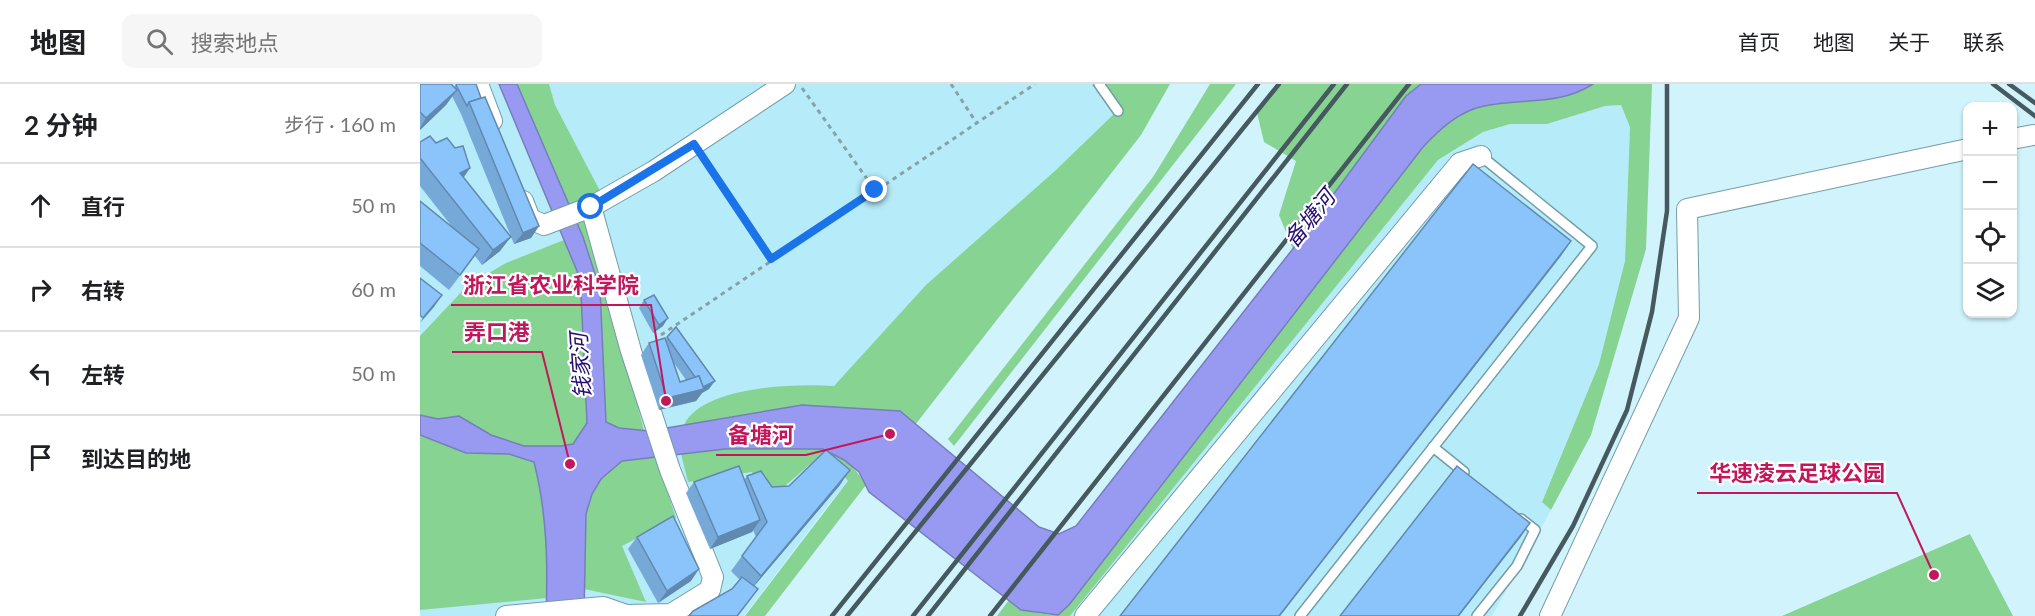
<!DOCTYPE html>
<html lang="zh">
<head>
<meta charset="utf-8">
<style>
  :root { --surface:#fff; --page:#f6f6f6; --text:#202124; --muted:#757577; --line:#e0e0e0 }
  body { margin:0; font-family:Lato,"Noto Sans SC",sans-serif; background:var(--page); color:var(--text) }
  .controls { position:absolute; right:18px; top:18px; display:grid; overflow:hidden; border-radius:12px; box-shadow:0 2px 4px #0004 }
  .controls button { width:54px; height:54px; display:grid; place-items:center; padding:0; border:0; border-bottom:2px solid var(--line); background:var(--surface); color:var(--text); font:30px sans-serif }
  .stop { position:absolute; width:18px; height:18px; margin:-14px; border:4px solid #1a73e8; border-radius:50%; background:#fff }
  .stop.end { background:#1a73e8; border-color:#fff; box-shadow:0 2px 6px #0008 }
  .list { margin:0; padding:0; list-style:none }
  h2 { display:flex; justify-content:space-between; align-items:center; height:78px; margin:0; padding:0 24px; font-size:26px }
  h2 small { font-size:20px; font-weight:400; color:var(--muted) }
  .list li { display:grid; grid-template-columns:39px 1fr auto; gap:18px; align-items:center; box-sizing:border-box; height:84px; padding:0 24px; border-top:2px solid var(--line) }
  .list b { display:block; font-size:22px; white-space:nowrap }
  .list em { font-size:20px; font-style:normal; color:var(--muted) }
  .icon { flex:none; width:33px; height:33px; fill:none; stroke:currentColor; stroke-width:2; stroke-linecap:round; stroke-linejoin:round }
  .map { position:relative; flex:none; width:1615px; height:532px; overflow:hidden }
  header { display:flex; align-items:center; gap:36px; box-sizing:border-box; height:84px; padding:0 30px; background:var(--surface); border-bottom:2px solid var(--line) }
  header strong { font-size:28px }
  nav { display:flex; gap:33px; margin-inline-start:auto; font-size:21px }
  .search { width:420px; height:54px; background:var(--page); display:flex; align-items:center; gap:15px; box-sizing:border-box; padding:0 21px; border-radius:12px; color:var(--muted); font-size:22px }
  main { display:flex }
  aside { flex:1; background:var(--surface) }
  .map>svg:first-child { display:block }
  .built { fill:#b6ebf9 }
  .green { fill:#86d392 }
  .water { fill:#979af0; stroke:#777ebc; stroke-width:1.5 }
  .lines { fill:none; stroke-linecap:round; stroke-linejoin:round }
  .service-casing { stroke:#749da8; stroke-width:12 }
  .minor-casing { stroke:#749da8; stroke-width:22 }
  .path { stroke:#86a1a8; stroke-width:3; stroke-dasharray:4.5 4.5; stroke-linecap:butt }
  .service { stroke:#fff; stroke-width:9 }
  .minor { stroke:#fff; stroke-width:20 }
  .rail { stroke:#45595f; stroke-width:4.5 }
  .wall { fill:#77a9d8; fill-rule:evenodd }
  .shaded-wall { fill:#6189b0 }
  .building { fill:#8ac4fb; stroke:#6189b0; stroke-width:1.5 }
  .route { stroke:#1a73e8; stroke-width:8 }
  .labels { text-anchor:middle; dominant-baseline:central; stroke-width:4.5; stroke-linejoin:round; paint-order:stroke }
  .water-label { font-size:22px; font-style:italic; fill:#250e72; stroke:#fff }
  .leader { fill:none; stroke:#c2185b; stroke-width:2 }
  .callout-dot { fill:#c2185b; stroke:#fff; stroke-width:2 }
  .callout-label { font-size:22px; text-anchor:middle; font-weight:bold; fill:#c2185b; stroke:#fff; stroke-width:4.5; stroke-linejoin:round; paint-order:stroke }
</style>
</head>
<body>
<header>
<strong>地图</strong>
<div class="search"><svg class="icon" aria-label="search" viewBox="0 0 24 24"><circle cx="10" cy="10" r="6"/><path d="M15 15l6 6"/></svg>搜索地点</div>
<nav><a>首页</a><a>地图</a><a>关于</a><a>联系</a></nav>
</header>
<main>
<aside>
<h2>2 分钟<small>步行 · 160 m</small></h2>
<ul class="list">
<li><svg class="icon" aria-label="ahead" viewBox="0 0 24 24"><path d="M12 20V5M6 11l6-6 6 6"/></svg><div><b>直行</b></div><em>50 m</em></li>
<li><svg class="icon" aria-label="right" viewBox="0 0 24 24"><path d="M7 20v-9h11M14 6l5 5-5 5"/></svg><div><b>右转</b></div><em>60 m</em></li>
<li><svg class="icon" aria-label="left" viewBox="0 0 24 24"><path d="M17 20v-9H6M10 6l-5 5 5 5"/></svg><div><b>左转</b></div><em>50 m</em></li>
<li><svg class="icon" aria-label="arrive" viewBox="0 0 24 24"><path d="M6 21V4h12l-3 4 3 4H6"/></svg><div><b>到达目的地</b></div></li>
</ul>
</aside>
<div class="map">
<svg width="1615" height="532" viewBox="0 0 1615 532">
  <rect width="100%" height="100%" fill="#d0f3fc"/>
  <g class="built">
    <polygon points="0,0 724,0 557,238 402,429 324,532 0,532"/>
    <polygon points="1201,21 1210,43 1205,177 1179,280 1122,417 1131,426 1072,532 650,532 1018,76 1063,48 1090,40 1127,40 1185,22"/>
  </g>
  <g class="green">
    <polygon points="97,0 129,0 135,21 180,107 149,122"/>
    <path d="M674 0H750L721 51 495 341 479 327 434 326 264 341C282 302 376 299 414 302L506 201 636 86 697 27 672 1Z"/>
    <polygon points="790,0 816,0 534,362 528,355 733,93"/>
    <polygon points="859,0 1001,0 986,12 873,165 859,131 876,77 844,58 837,29"/>
    <path d="M1173 0H1232L1226 165 1171 351 1131 426 1122 418 1179 280 1205 177 1210 43 1201 21 1185 22 1127 40H1090L1063 48 1018 76 650 532H577L589 516C604 528 619 530 638 531L649 521 1003 63C1020 45 1039 27 1064 22 1102 14 1139 22 1173 0Z"/>
    <polygon points="184,129 208,223 196,236 224,347 199,344 186,338 180,205 157,139"/>
    <polygon points="144,156 157,187 161,210 167,339 153,360 141,362 104,362 71,351 39,332 18,335 0,331 0,252 47,202 86,179"/>
    <path d="M0 351 46 369 89 370 114 378C126 423 128 468 127 514L0 526Z"/>
    <path d="M305 365C326 365 388 360 404 365 422 371 437 385 446 401L345 532H325L428 397 417 384 396 375 358 408 344 409 332 388 268 398 261 370Z"/>
    <polygon points="236,373 256,434 202,462 226,518 164,505 166,430 172,410 181,395 202,377"/>
    <polygon points="1550,450 1593,532 1362,532"/>
  </g>
  <path class="water" d="M79 0H97L163 153 180 205 186 338 199 344 229 347 382 321 480 327 619 443 639 450 656 442 879 157 986 12 1001 0H1173C1139 22 1102 14 1064 22 1039 27 1020 45 1003 63L649 521 638 531 601 526 449 408 439 388 424 376 403 365H305L202 377 181 395 172 410 166 430 164 532H126C128 480 127 429 114 378L89 370 46 369 0 351V331L18 335 39 332 71 351 104 362H141L153 360 167 339 161 210 157 187Z"/>
  <g class="lines">
    <defs>
      <g id="service">
        <polyline points="679,0 698,27"/>
        <polyline points="1013,363 1044,388"/>
        <polyline points="880,532 1172,162 1061,72"/>
        <polyline points="1057,532 1097,482 1115,446 1101,435"/>
      </g>
      <g id="minor">
        <polyline points="58,0 72,37"/>
        <polyline points="1592,55 1613,51"/>
        <polyline points="103,117 110,135 124,141 171,123 234,87 365,0"/>
        <polyline points="86,532 183,523 206,531 251,530 290,506 293,493 250,386 211,267 171,123"/>
        <polyline points="665,532 1040,79 1061,72"/>
        <polyline points="1130,532 1269,234 1267,125 1548,65"/>
      </g>
    </defs>
    <use href="#service" class="service-casing"/>
    <use href="#minor" class="minor-casing"/>
    <g class="path">
      <polyline points="531,0 556,38"/>
      <polyline points="382,4 455,106"/>
      <polyline points="284,74 351,175"/>
      <polyline points="241,251 615,0"/>
    </g>
    <use href="#service" class="service"/>
    <use href="#minor" class="minor"/>
    <g class="rail">
      <polyline points="1573,0 1615,32"/>
      <polyline points="1589,0 1615,19"/>
      <polyline points="412,532 838,0"/>
      <polyline points="427,532 859,0"/>
      <polyline points="493,532 914,0"/>
      <polyline points="508,532 927,0"/>
      <polyline points="570,532 989,0"/>
      <polyline points="1100,532 1153,442 1207,326 1232,228 1247,127 1247,0"/>
    </g>
  </g>
  <g class="wall">
    <polygon points="0,0 34,3 36,1 61,14 119,142 111,154 94,160 41,30 32,12 26,21 0,46"/>
    <polygon points="0,58 16,59 50,84 43,93 80,167 62,181 55,172 29,206 0,182 0,117 33,144 0,102"/>
    <polygon points="224,216 243,242 233,249 219,224"/>
    <path d="M256 243 289 305 282 309 276 317 239 326 221 271 229 259 246 255ZM254 279 266 296 260 298Z"/>
    <polygon points="327,392 352,403 420,401 334,502 338,505 318,532 269,532 312,505 320,496 311,487 336,453 333,446 332,448 290,465 266,409 274,398 324,396"/>
    <polygon points="217,453 271,497 238,519 208,465"/>
  </g>
  <g class="shaded-wall">
    <polygon points="37,6 26,21 0,46 0,44 6,34"/>
    <polygon points="50,84 40,99 40,89"/>
    <polygon points="119,142 111,154 94,160 103,149"/>
    <polygon points="91,153 80,167 62,181 73,166"/>
    <polygon points="1151,157 1141,172 860,532 859,532"/>
    <polygon points="22,211 14,223 0,239 3,234"/>
    <polygon points="248,234 243,242 233,249 239,241"/>
    <polygon points="295,297 289,305 282,309 276,317 239,326 247,314 282,304"/>
    <polygon points="430,386 420,401 330,507 341,492"/>
    <polygon points="340,436 332,448 290,465 298,453"/>
    <polygon points="1110,439 1100,454 1039,532 1038,532"/>
    <polygon points="279,485 271,497 238,519 247,507"/>
  </g>
  <g class="building">
    <polygon points="0,0 31,0 37,6 6,34 0,28"/>
    <polygon points="37,0 56,0 61,14 49,18 47,22 36,1"/>
    <polygon points="65,13 119,142 103,149 49,18"/>
    <polygon points="10,52 16,59 27,54 35,64 43,62 50,84 40,89 91,153 73,166 0,74 0,58"/>
    <polygon points="1053,80 1151,157 859,532 700,532"/>
    <polygon points="0,117 59,165 40,191 0,159"/>
    <polygon points="0,194 22,211 3,234 0,231"/>
    <polygon points="234,211 248,234 239,241 224,216"/>
    <polygon points="256,243 295,297 283,303 279,292 275,293 247,253"/>
    <polygon points="245,254 260,298 279,292 284,305 247,314 229,259"/>
    <polygon points="406,366 430,386 341,492 322,472 347,438 327,392 341,387 352,403 369,402"/>
    <polygon points="319,382 340,436 298,453 274,398"/>
    <polygon points="1037,382 1110,439 1038,532 920,532"/>
    <polygon points="253,432 279,485 247,507 217,453"/>
    <polygon points="322,493 338,505 317,532 269,532 273,527 312,505"/>
  </g>
  <g class="lines">
    <polyline class="route" points="171,123 274,60 351,175 455,106"/>
  </g>
  <g class="labels">
    <g class="water-label">
      <text transform="translate(889 134) rotate(-51)">备塘河</text>
      <text transform="translate(160 282) rotate(-94)">钱家河</text>
    </g>
  </g>
  <path class="leader" d="M246 317L231 221H31M150 380L122 268H32M470 350L386 371H296M1514 491L1477 409H1277"/>
  <g class="callout-dot">
    <circle cx="246" cy="317" r="6"/>
    <circle cx="150" cy="380" r="6"/>
    <circle cx="470" cy="350" r="6"/>
    <circle cx="1514" cy="491" r="6"/>
  </g>
  <g class="callout-label">
    <text x="131" y="209">浙江省农业科学院</text>
    <text x="77" y="256">弄口港</text>
    <text x="341" y="359">备塘河</text>
    <text x="1377" y="397">华速凌云足球公园</text>
  </g>
</svg>
<div class="controls">
<button>+</button>
<button>−</button>
<button><svg class="icon" aria-label="locate" viewBox="0 0 24 24"><circle cx="12" cy="12" r="6"/><path d="M12 2v4M12 18v4M2 12h4M18 12h4"/></svg></button>
<button><svg class="icon" aria-label="layers" viewBox="0 0 24 24"><path d="M12 4l9 5-9 5-9-5zM3 14l9 5 9-5"/></svg></button>
</div>
<div class="stop" style="left:171px;top:123px"></div>
<div class="stop end" style="left:455px;top:106px"></div>
</div>
</main>
</body>
</html>
